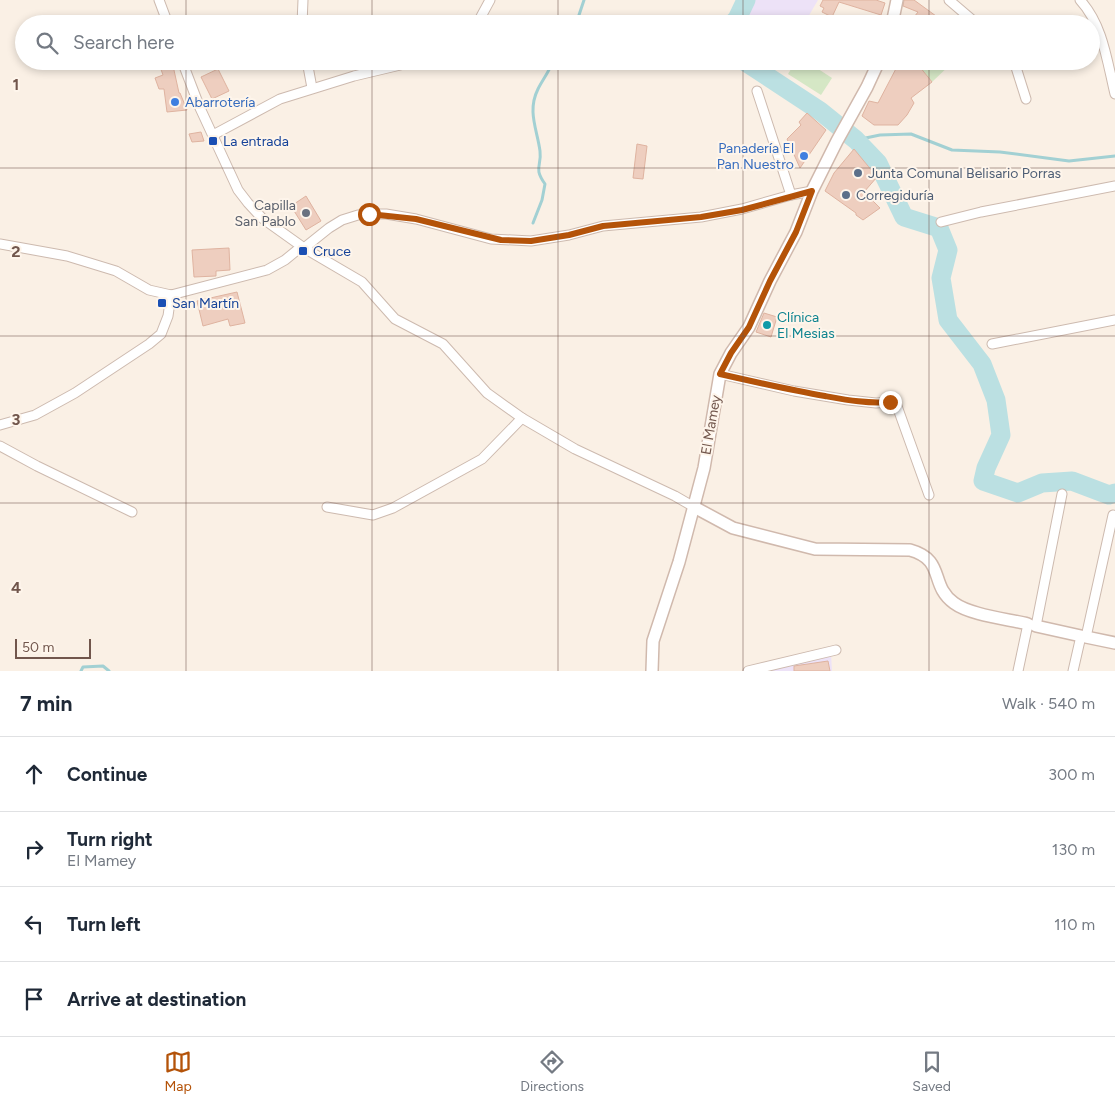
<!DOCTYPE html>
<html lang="en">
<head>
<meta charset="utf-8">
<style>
  :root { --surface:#fff; --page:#f2f2f3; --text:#1f2937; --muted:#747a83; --line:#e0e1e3; --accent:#b45309 }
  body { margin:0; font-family:Figtree,sans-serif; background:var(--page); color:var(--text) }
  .scale { position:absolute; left:15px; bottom:12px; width:76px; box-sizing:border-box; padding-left:5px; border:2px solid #71564c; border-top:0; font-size:14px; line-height:18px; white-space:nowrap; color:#71564c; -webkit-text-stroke:4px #fef5eb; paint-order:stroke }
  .stop { position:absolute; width:15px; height:15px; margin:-11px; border:4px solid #b45309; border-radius:50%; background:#fff }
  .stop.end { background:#b45309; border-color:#fff; box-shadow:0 1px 5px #0008 }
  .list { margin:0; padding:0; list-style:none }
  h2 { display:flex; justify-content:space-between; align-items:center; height:65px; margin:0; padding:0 20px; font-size:21px }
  h2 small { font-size:16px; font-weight:400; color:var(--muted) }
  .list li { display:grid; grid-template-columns:32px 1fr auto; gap:15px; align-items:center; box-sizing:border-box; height:75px; padding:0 20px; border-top:1px solid var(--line) }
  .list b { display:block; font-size:19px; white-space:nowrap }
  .list p { margin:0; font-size:16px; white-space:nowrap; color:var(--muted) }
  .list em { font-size:16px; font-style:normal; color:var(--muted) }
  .icon { flex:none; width:28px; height:28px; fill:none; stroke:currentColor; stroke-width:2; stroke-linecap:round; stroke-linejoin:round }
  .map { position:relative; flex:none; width:1115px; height:671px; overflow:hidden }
  .search { position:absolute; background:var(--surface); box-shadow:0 2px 8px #0003; left:15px; right:15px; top:15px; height:55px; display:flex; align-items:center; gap:12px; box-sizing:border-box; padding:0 18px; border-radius:28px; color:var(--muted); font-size:19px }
  .sheet { height:365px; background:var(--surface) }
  nav { display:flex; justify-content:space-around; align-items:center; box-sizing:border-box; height:70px; border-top:1px solid var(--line); background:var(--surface); font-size:14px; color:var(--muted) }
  nav a { display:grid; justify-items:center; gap:2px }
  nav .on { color:var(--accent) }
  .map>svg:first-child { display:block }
  .education { fill:#ede2f7 }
  .green { fill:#d5e7c5 }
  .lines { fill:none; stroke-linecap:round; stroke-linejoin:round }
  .stream { stroke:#a2d0d3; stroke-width:3 }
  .river { stroke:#bbe0e2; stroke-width:19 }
  .building { fill:#eecebf; stroke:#dfb3a0 }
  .street-casing { stroke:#cdbaaf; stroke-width:11 }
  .secondary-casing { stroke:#d0b9ad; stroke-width:14 }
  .street { stroke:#fff; stroke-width:9 }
  .secondary { stroke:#fff; stroke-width:11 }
  .route { stroke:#b45309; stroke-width:6 }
  .grid { fill:none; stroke:#71564c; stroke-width:1; stroke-opacity:0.55 }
  .shop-dot { fill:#3f7fe0; stroke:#fef5eb; stroke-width:2 }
  .transit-dot { fill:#1a4fb4; stroke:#fef5eb; stroke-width:2 }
  .service-dot { fill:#5c6f8a; stroke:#fef5eb; stroke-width:2 }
  .worship-dot { fill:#6b7280; stroke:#fef5eb; stroke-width:2 }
  .culture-dot { fill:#0f9aa8; stroke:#fef5eb; stroke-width:2 }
  .labels { text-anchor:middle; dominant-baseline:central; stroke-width:4; stroke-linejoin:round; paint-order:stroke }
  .shop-label { font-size:14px; fill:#366cbe; stroke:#fef5eb; text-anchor:start }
  .transit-label { font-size:14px; fill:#164399; stroke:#fef5eb; text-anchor:start }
  .service-label { font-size:14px; fill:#4e5e75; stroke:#fef5eb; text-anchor:start }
  .worship-label { font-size:14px; fill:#5b616d; stroke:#fef5eb; text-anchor:end }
  .culture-label { font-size:14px; fill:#0d838f; stroke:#fef5eb; text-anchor:start }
  .street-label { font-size:14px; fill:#71564c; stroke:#fef5eb }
  .grid-label { font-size:16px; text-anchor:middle; font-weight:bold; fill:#71564c; stroke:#fef5eb; stroke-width:4; stroke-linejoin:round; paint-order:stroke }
</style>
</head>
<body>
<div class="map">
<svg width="1115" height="671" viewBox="0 0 1115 671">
  <rect width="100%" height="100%" fill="#faf0e5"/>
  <g class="education">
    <polygon points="755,0 818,0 804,24 744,24"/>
    <polygon points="831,654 832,671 772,671 771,667"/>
  </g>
  <g class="green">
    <polygon points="796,61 806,61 832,78 821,95 788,74"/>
    <polygon points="915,61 954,61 932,82"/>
  </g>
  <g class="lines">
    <g class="stream">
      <polyline points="576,24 584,0"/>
      <polyline points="856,140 880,135 911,134 952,150 1000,152 1069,161 1115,156"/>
      <path d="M533 223 542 200 545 184C533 167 542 167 540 151 537 129 527 111 538 89 543 79 549 72 553 61"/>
      <polyline points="81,671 83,667 103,666 109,671"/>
    </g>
    <g class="river">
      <polyline points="732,24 737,19 746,0"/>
      <polyline points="744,61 820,111 856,140 878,163 904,217 939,228 948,250 941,278 948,320 982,364 996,400 1001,435 986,468 983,481 1018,493 1042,483 1072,481 1109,495 1115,493"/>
    </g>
  </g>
  <g class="building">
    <polygon points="823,0 876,0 885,3 881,15 839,2 832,17 822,12 824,8 820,6"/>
    <polygon points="904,0 914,0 947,24 916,24 911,21 918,12 903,6"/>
    <polygon points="168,61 172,61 179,93 180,93 187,110 167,112 164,89 159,89 155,78 163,75 159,64"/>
    <polygon points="900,61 915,61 932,82 911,98 914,103 907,115 898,125 874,125 862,116 869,101 878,103"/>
    <polygon points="218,69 229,91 212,99 201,77"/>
    <polygon points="807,113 826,130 800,168 787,139 801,125 799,122"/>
    <polygon points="201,132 204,141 192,142 189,134"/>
    <polygon points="637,144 647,146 643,179 633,178"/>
    <polygon points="854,149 877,177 864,192 880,208 863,220 856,215 856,213 825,191 834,173"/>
    <polygon points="306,196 321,221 306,230 291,206"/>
    <polygon points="229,248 230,270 216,271 216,276 194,277 192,250"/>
    <polygon points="237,292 245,323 230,326 228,319 203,326 197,301"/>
    <polygon points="764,313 777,317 771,337 756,332"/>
    <polygon points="828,661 830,671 794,671 794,666"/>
  </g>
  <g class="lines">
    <defs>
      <g id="street">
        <polyline points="159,0 168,24"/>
        <polyline points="949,0 977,24"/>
        <path d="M1080 0C1103 25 1107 61 1115 94"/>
        <polyline points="302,24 303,0"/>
        <polyline points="477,24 490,0"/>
        <polyline points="182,61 200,108 238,190 248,203 262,218 304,248 362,282 395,319 443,344 487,393 522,418 575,449 675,496 694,507"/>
        <polyline points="307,61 312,88"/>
        <polyline points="1014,61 1026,99"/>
        <polyline points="757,91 791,195"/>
        <polyline points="213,135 280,99 354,76 417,61"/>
        <polyline points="941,222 981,212 1115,186"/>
        <polyline points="0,244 67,256 116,271 149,290 171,295 267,270 285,260 296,251 304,248 329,228 342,220 358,215 369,214 386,214 416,219 491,239 531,241 569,235 603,226 701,217 742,209 791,195 812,191"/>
        <polyline points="992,344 1115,320"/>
        <polyline points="720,374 794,391 848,400 876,403 890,402 897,406 929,495"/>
        <polyline points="0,425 35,415 75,393 149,344 161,334 168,316 171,295"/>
        <polyline points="0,446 37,466 132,512"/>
        <polyline points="327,507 373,515 393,508 482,459 522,418"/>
        <polyline points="748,671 836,650"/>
        <polyline points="1018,671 1028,624 1036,626 1062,494"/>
        <polyline points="1073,671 1081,636 1086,637 1113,515"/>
      </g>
      <g id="secondary">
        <polyline points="892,24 897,0"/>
        <path d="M694 507 733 528 815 549 910 550C946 560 929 585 954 603 970 615 1008 619 1028 624"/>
        <polyline points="1036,626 1081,636"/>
        <polyline points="1086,637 1115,643"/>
        <polyline points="652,671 653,641 679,562 704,468 720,374 731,353 749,327 770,281 796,232 812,191 837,141 867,87 879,61"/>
      </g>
    </defs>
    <use href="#street" class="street-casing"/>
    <use href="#secondary" class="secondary-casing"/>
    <use href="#street" class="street"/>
    <use href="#secondary" class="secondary"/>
  </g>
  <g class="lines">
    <path class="route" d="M369 214 416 219 501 240 531 241 569 235 603 226 701 217 742 210 812 191 796 232 770 281 749 327 731 353 720 374C755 382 790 390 825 396 847 400 868 404 890 402"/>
  </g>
  <path class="grid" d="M186 0V24M372 0V24M558 0V24M743 0V24M929 0V24M186 61V671M372 61V671M558 61V671M743 61V671M929 61V671M0 168H1115M0 336H1115M0 503H1115"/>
  <g class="shop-dot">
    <circle cx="175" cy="102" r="5"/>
    <circle cx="804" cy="156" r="5"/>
  </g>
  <g class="transit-dot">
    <rect x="208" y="136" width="10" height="10" rx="2.5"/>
    <rect x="298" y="246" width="10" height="10" rx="2.5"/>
    <rect x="157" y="298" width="10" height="10" rx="2.5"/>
  </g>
  <g class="service-dot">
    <circle cx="858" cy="173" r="5"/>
    <circle cx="846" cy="195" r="5"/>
  </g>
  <circle class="worship-dot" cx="306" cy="213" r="5"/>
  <circle class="culture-dot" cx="767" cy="325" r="5"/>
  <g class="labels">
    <g class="shop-label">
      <text x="185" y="102">Abarrotería</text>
      <text x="794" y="148" text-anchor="end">Panadería El<tspan x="794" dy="16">Pan Nuestro</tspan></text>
    </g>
    <g class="transit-label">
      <text x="223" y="141">La entrada</text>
      <text x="313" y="251">Cruce</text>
      <text x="172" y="303">San Martín</text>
    </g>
    <g class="service-label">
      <text x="868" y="173">Junta Comunal Belisario Porras</text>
      <text x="856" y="195">Corregiduría</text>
    </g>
    <g class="worship-label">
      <text x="296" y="205">Capilla<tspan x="296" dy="16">San Pablo</tspan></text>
    </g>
    <g class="culture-label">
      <text x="777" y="317">Clínica<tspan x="777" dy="16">El Mesias</tspan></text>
    </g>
    <g class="street-label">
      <text transform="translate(711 425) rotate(-80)">El Mamey</text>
    </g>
  </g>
  <g class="grid-label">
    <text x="16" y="90">1</text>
    <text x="16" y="257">2</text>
    <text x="16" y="425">3</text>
    <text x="16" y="593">4</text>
  </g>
</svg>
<div class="scale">50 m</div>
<div class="stop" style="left:369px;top:214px"></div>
<div class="stop end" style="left:890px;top:402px"></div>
<div class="search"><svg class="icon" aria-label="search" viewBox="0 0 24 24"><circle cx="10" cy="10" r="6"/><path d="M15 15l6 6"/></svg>Search here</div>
</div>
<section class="sheet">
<h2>7 min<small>Walk · 540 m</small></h2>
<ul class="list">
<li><svg class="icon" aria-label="ahead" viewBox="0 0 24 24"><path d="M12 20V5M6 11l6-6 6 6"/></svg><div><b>Continue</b></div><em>300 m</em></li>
<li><svg class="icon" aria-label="right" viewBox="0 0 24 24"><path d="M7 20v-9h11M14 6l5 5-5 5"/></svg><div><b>Turn right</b><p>El Mamey</p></div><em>130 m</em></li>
<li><svg class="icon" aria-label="left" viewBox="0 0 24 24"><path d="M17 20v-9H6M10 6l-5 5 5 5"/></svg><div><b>Turn left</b></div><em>110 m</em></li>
<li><svg class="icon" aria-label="arrive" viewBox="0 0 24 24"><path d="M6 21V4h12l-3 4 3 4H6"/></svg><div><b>Arrive at destination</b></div></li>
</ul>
</section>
<nav>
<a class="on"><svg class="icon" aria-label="map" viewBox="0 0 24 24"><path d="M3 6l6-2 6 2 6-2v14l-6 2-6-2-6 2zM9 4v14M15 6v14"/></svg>Map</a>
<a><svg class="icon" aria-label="directions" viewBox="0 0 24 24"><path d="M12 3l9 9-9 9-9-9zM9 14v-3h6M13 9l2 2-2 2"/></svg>Directions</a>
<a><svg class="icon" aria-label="saved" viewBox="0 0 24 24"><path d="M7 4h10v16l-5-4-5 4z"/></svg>Saved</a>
</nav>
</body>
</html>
